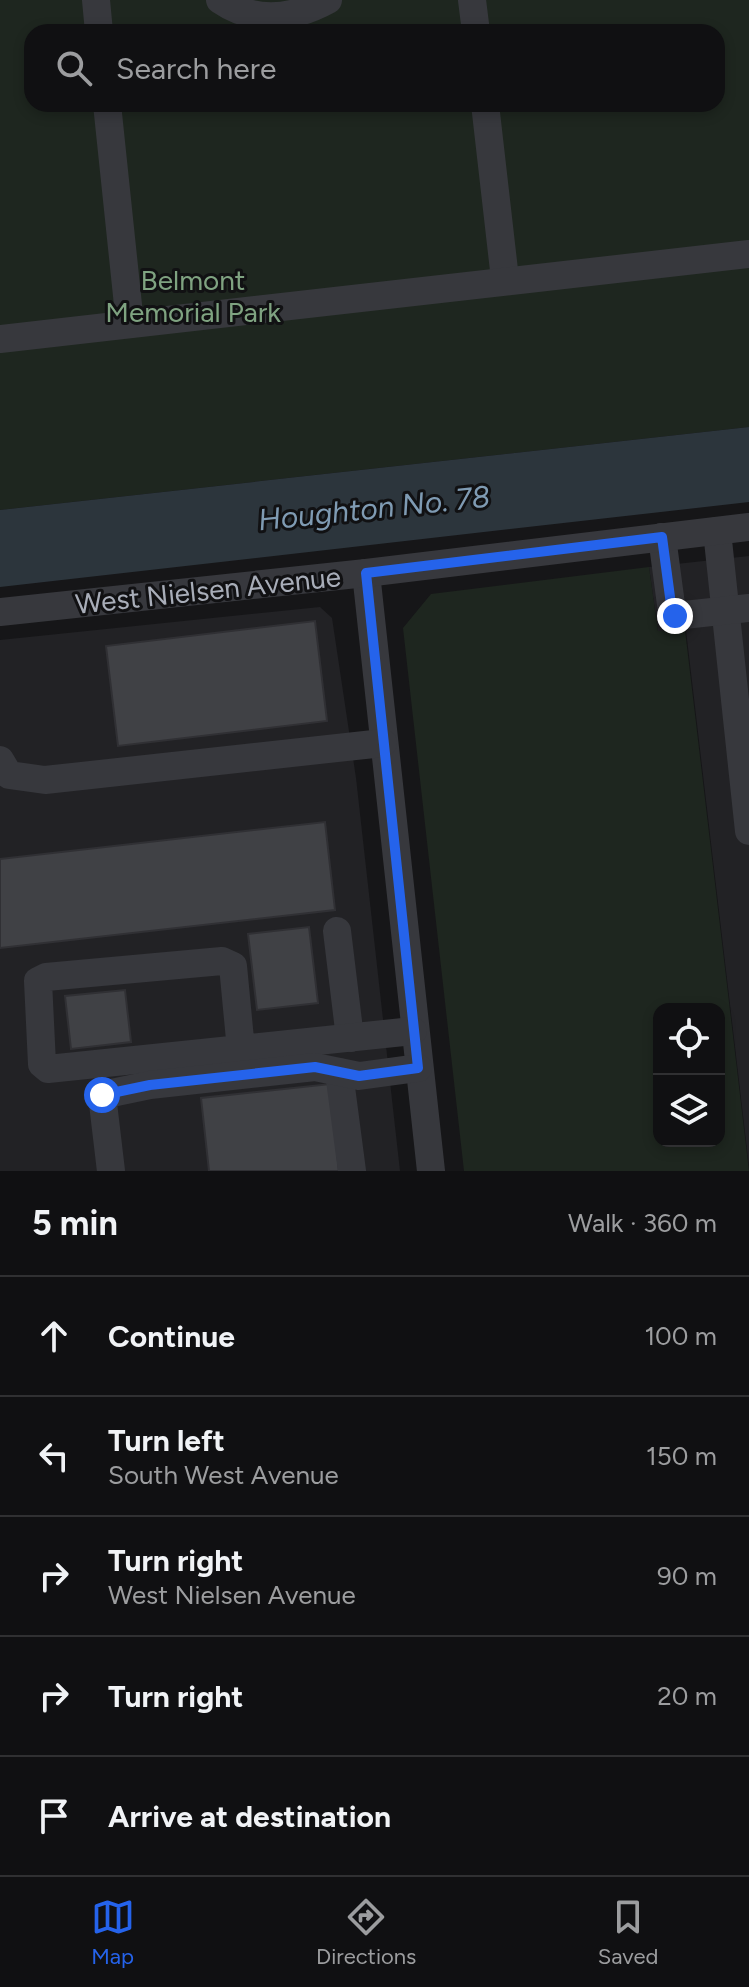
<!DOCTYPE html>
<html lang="en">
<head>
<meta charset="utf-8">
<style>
  :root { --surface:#101012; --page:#1e1e20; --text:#f1f3f6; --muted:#9c9d9f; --line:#303032; --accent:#2563eb }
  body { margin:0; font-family:Figtree,sans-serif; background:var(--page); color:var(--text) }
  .controls { position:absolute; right:24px; bottom:24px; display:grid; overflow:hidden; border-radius:16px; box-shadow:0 4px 12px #0003 }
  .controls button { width:72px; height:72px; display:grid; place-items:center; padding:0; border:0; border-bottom:2px solid var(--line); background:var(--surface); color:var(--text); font:40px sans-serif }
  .stop { position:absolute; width:24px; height:24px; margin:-18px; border:6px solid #2563eb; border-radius:50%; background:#fff }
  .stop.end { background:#2563eb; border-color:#fff; box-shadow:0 2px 8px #0008 }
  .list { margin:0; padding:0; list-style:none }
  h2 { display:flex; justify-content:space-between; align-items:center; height:104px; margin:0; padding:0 32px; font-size:34px }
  h2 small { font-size:26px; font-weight:400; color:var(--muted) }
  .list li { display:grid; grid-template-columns:52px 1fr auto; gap:24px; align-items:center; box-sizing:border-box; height:120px; padding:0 32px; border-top:2px solid var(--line) }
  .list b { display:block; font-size:30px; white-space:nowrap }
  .list p { margin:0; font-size:26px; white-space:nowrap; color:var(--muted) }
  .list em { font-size:26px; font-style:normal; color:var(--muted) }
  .icon { flex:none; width:44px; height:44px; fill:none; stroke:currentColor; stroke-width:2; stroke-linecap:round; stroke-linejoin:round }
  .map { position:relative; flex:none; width:749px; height:1171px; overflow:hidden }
  .search { position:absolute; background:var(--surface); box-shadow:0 4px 12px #0003; left:24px; right:24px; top:24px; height:88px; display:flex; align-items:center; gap:20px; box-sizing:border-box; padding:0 28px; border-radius:24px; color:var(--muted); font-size:30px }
  .sheet { height:704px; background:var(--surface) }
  nav { display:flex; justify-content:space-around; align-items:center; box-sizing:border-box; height:112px; border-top:2px solid var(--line); background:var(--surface); font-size:22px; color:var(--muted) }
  nav a { display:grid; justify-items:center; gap:4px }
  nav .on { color:var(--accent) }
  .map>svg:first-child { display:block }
  .built { fill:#222225 }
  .green { fill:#1e261f; fill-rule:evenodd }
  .water { fill:#2c353c }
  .building { fill:#404145; stroke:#303034; stroke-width:2 }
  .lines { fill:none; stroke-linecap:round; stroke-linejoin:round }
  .minor { stroke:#37383d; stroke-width:28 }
  .route { stroke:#2563eb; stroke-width:10 }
  .labels { text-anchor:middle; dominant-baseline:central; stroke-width:6; stroke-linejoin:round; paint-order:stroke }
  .park-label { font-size:28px; fill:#7fa381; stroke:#111113 }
  .street-label { font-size:28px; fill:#a8adb8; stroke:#111113 }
  .water-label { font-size:30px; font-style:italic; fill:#7f9bb3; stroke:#111113 }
</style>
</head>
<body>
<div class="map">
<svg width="749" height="1171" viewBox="0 0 749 1171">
  <rect width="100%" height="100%" fill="#161618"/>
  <g class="built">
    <polygon points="749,556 749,1166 686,630 658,632 649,567"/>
    <polygon points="320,607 332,618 356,778 400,1171 0,1171 0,640"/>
  </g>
  <g class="green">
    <path d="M0 0H749V427L0 510ZM32 32H717V104H32Z"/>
    <path d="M649 567 658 631 685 630 749 1171H464L403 628 431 594ZM659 1009H719V1141H659Z"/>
  </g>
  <polygon class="water" points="749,427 749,502 0,587 0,510"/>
  <g class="building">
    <polygon points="315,621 327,721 118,746 106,646"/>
    <polygon points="325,822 335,910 0,948 0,859"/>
    <polygon points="309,927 318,1003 257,1010 248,934"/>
    <polygon points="125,990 131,1042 71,1049 65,996"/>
    <polygon points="330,1084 339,1171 209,1171 201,1098"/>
  </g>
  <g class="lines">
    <g class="minor">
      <polyline points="96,0 99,32"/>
      <path d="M220 0C255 24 293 19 328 0"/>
      <polyline points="472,0 476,32"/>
      <polyline points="107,104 130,324"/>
      <polyline points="485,104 505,279"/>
      <polyline points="0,339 749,254"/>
      <polyline points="717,531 749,831"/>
      <polyline points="662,537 672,612 675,616 749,608"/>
      <polyline points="366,573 431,1171"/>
      <polyline points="0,612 366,573 749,527"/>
      <polyline points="0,760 9,775 45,780 383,743"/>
      <polyline points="337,931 350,1038"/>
      <polyline points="241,1050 233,966 222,961 46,977 38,981 42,1064 48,1069 413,1031"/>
      <polyline points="339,1072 352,1171"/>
      <polyline points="111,1171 102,1095 150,1085 315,1067 359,1076 418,1068"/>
    </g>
  </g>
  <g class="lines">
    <polyline class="route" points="102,1095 150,1085 315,1067 359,1076 418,1068 366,573 662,537 672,612 675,616"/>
  </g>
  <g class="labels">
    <g class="park-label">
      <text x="193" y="280">Belmont<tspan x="193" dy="32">Memorial Park</tspan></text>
    </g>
    <g class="street-label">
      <text transform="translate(208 590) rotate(-6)">West Nielsen Avenue</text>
    </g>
    <g class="water-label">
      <text transform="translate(374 508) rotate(-6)">Houghton No. 78</text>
    </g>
  </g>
</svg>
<div class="controls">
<button><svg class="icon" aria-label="locate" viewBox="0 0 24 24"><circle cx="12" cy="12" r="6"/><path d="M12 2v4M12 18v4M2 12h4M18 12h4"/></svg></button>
<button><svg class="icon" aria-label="layers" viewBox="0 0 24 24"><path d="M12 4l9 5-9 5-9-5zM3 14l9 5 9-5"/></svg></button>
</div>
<div class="stop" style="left:102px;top:1095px"></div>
<div class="stop end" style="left:675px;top:616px"></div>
<div class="search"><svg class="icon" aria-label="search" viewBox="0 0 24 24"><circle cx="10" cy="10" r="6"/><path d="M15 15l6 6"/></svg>Search here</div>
</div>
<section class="sheet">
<h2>5 min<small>Walk · 360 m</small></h2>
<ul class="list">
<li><svg class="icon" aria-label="ahead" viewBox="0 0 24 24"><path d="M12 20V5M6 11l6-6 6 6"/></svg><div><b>Continue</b></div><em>100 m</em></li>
<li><svg class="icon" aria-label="left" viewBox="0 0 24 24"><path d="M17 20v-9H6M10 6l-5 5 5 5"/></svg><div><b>Turn left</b><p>South West Avenue</p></div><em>150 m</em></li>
<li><svg class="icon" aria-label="right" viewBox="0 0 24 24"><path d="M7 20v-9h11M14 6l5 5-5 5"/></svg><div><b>Turn right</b><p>West Nielsen Avenue</p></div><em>90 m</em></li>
<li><svg class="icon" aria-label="right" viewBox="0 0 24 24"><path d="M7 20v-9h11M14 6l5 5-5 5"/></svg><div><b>Turn right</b></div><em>20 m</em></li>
<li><svg class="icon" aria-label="arrive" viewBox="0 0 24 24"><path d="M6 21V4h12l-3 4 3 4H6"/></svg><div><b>Arrive at destination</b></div></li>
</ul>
</section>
<nav>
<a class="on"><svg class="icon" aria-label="map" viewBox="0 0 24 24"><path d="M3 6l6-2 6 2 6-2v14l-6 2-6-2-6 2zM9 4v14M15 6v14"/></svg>Map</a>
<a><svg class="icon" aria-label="directions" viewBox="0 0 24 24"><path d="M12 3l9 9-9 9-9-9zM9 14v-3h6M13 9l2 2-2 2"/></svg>Directions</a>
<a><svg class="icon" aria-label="saved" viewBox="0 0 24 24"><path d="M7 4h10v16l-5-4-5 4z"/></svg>Saved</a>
</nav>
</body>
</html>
